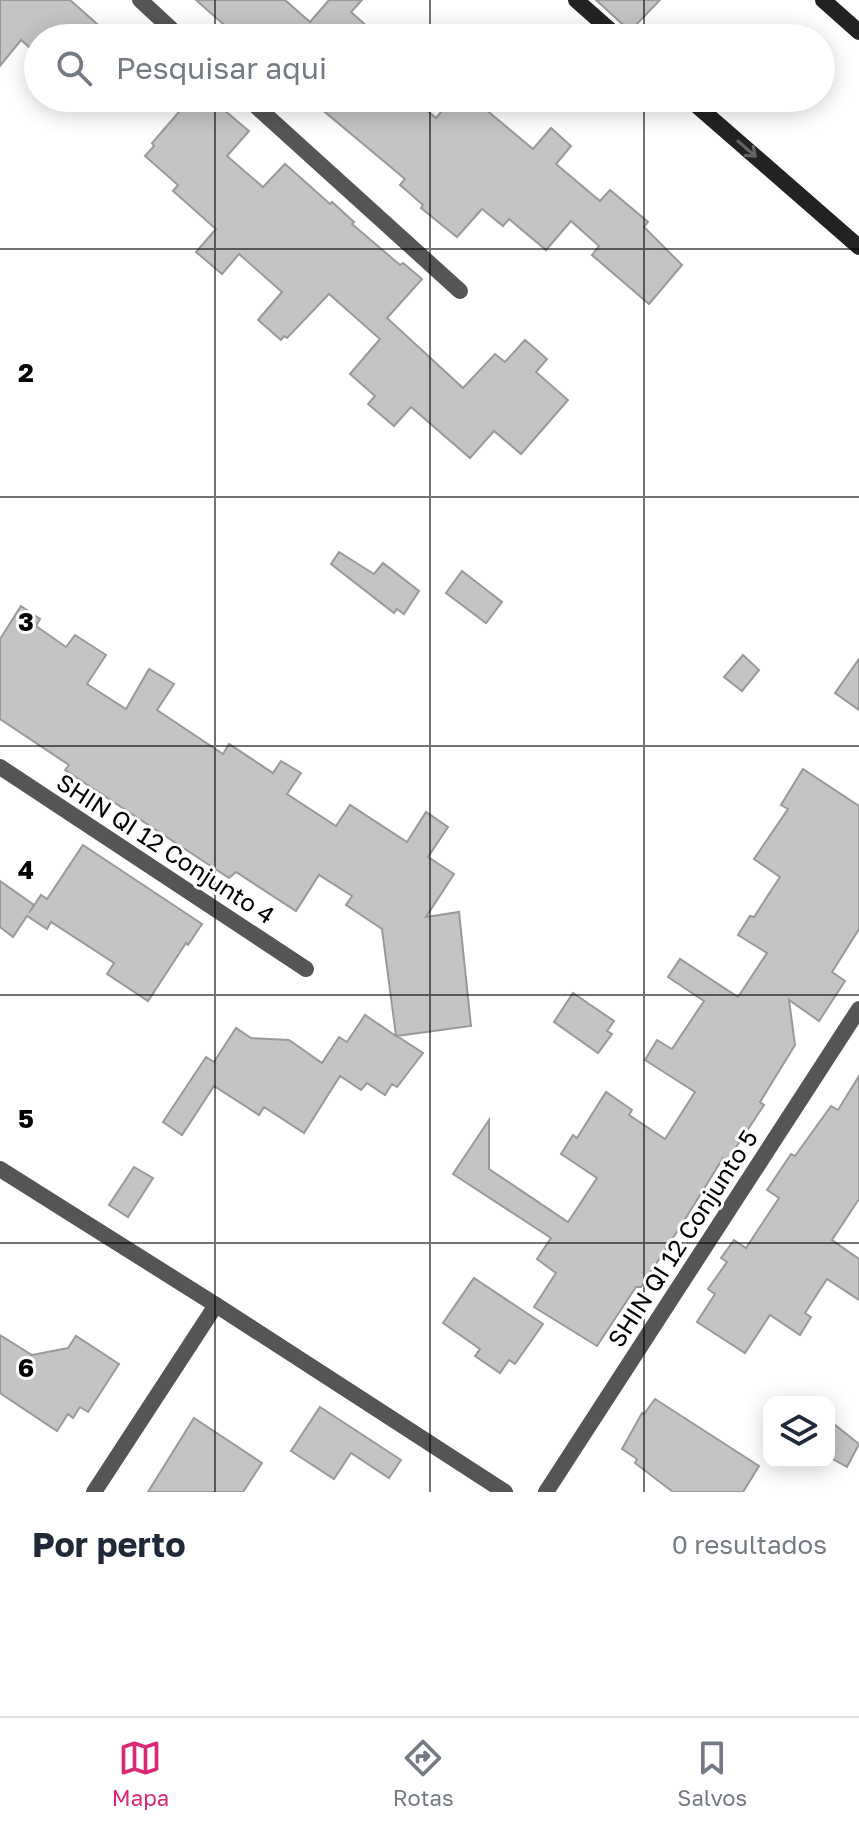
<!DOCTYPE html>
<html lang="pt">
<head>
<meta charset="utf-8">
<style>
  :root { --surface:#fff; --page:#f6f6f7; --text:#1f2937; --muted:#747a83; --line:#e0e1e3; --accent:#db2777 }
  body { margin:0; font-family:"Golos Text",sans-serif; background:var(--page); color:var(--text) }
  .controls { position:absolute; right:24px; bottom:24px; display:grid; overflow:hidden; border-radius:16px; box-shadow:0 4px 20px #0003 }
  .controls button { width:72px; height:72px; display:grid; place-items:center; padding:0; border:0; border-bottom:2px solid var(--line); background:var(--surface); color:var(--text); font:40px sans-serif }
  .list { margin:0; padding:0; list-style:none }
  h2 { display:flex; justify-content:space-between; align-items:center; height:104px; margin:0; padding:0 32px; font-size:34px }
  h2 small { font-size:26px; font-weight:400; color:var(--muted) }
  .icon { flex:none; width:44px; height:44px; fill:none; stroke:currentColor; stroke-width:2; stroke-linecap:round; stroke-linejoin:round }
  .map { position:relative; flex:none; width:859px; height:1492px; overflow:hidden }
  .search { position:absolute; background:var(--surface); box-shadow:0 4px 20px #0003; left:24px; right:24px; top:24px; height:88px; display:flex; align-items:center; gap:20px; box-sizing:border-box; padding:0 28px; border-radius:44px; color:var(--muted); font-size:30px }
  .sheet { height:224px; background:var(--surface) }
  nav { display:flex; justify-content:space-around; align-items:center; box-sizing:border-box; height:112px; border-top:2px solid var(--line); background:var(--surface); font-size:22px; color:var(--muted) }
  nav a { display:grid; justify-items:center; gap:4px }
  nav .on { color:var(--accent) }
  .map>svg:first-child { display:block }
  .building { fill:#c4c4c4; stroke:#999; stroke-width:2 }
  .lines { fill:none; stroke-linecap:round; stroke-linejoin:round }
  .minor { stroke:#555; stroke-width:16 }
  .tertiary { stroke:#555; stroke-width:16 }
  .secondary { stroke:#222; stroke-width:16 }
  .oneway { stroke:#646464 }
  .grid { fill:none; stroke:#000; stroke-width:2; stroke-opacity:0.55 }
  .labels { text-anchor:middle; dominant-baseline:central; stroke-width:6; stroke-linejoin:round; paint-order:stroke }
  .street-label { font-size:24px; fill:#000; stroke:#fff }
  .grid-label { font-size:26px; text-anchor:middle; font-weight:bold; fill:#000; stroke:#fff; stroke-width:6; stroke-linejoin:round; paint-order:stroke }
</style>
</head>
<body>
<div class="map">
<svg width="859" height="1492" viewBox="0 0 859 1492">
  <rect width="100%" height="100%" fill="#fff"/>
  <g class="building">
    <polygon points="0,0 70,0 113,38 38,38 38,55 21,40 0,66"/>
    <polygon points="196,0 285,0 310,22 329,0 362,0 351,12 380,38 239,38"/>
    <polygon points="596,0 660,0 630,31"/>
    <polygon points="191,98 210,98 249,131 227,156 263,187 285,164 330,204 332,202 354,222 352,224 400,265 403,263 422,279 387,318 463,388 495,354 505,362 525,340 547,359 536,372 568,400 521,454 494,431 470,458 411,407 394,426 368,404 375,396 350,374 380,339 329,294 287,338 284,336 281,340 258,320 282,292 239,254 222,274 196,252 216,229 173,191 178,185 145,156 154,146 152,143"/>
    <polygon points="308,98 412,98 436,118 453,98 472,98 533,149 551,128 571,146 556,164 600,201 610,190 648,222 644,227 682,265 649,304 592,255 599,246 571,221 546,250 509,219 503,226 482,209 457,237 421,208 423,205 400,185 405,179"/>
    <polygon points="339,552 374,574 383,563 419,591 404,614 397,609 394,613 331,564"/>
    <polygon points="462,571 502,602 486,623 446,593"/>
    <polygon points="21,606 40,619 36,626 66,647 75,635 106,655 87,684 126,709 149,669 174,684 157,710 223,754 229,744 273,773 281,761 301,773 287,794 336,826 350,805 407,842 426,812 448,827 428,857 454,874 426,917 459,912 471,1026 397,1036 423,1053 397,1087 392,1084 385,1095 367,1083 361,1090 340,1076 304,1133 264,1107 259,1115 214,1086 182,1135 163,1122 206,1057 214,1062 236,1028 251,1038 289,1040 322,1063 339,1037 347,1042 365,1015 396,1036 382,929 346,905 352,896 319,875 296,911 236,872 229,878 65,770 69,765 0,719 0,639"/>
    <polygon points="743,655 759,670 742,691 724,677"/>
    <polygon points="859,659 859,710 835,693"/>
    <polygon points="803,769 859,806 859,929 832,972 845,981 819,1021 789,1000 795,1045 760,1102 764,1105 727,1161 723,1158 684,1221 641,1287 636,1287 597,1346 534,1307 556,1273 537,1259 551,1238 453,1174 489,1120 489,1169 568,1222 597,1178 561,1154 573,1135 577,1138 606,1092 632,1110 629,1115 665,1139 695,1092 645,1060 657,1040 672,1049 704,1001 668,977 680,959 738,997 767,953 738,935 750,916 754,917 780,877 754,859 788,809 781,805"/>
    <polygon points="83,845 202,924 188,945 186,943 148,1001 107,974 114,963 51,922 47,929 27,916 13,937 0,927 0,881 34,905 29,913 41,895 47,899"/>
    <polygon points="573,993 614,1021 607,1031 612,1034 598,1053 554,1022"/>
    <polygon points="859,1076 859,1199 832,1240 859,1259 859,1300 827,1279 805,1313 811,1317 800,1335 770,1315 745,1353 697,1322 715,1294 708,1289 727,1262 721,1258 734,1240 746,1248 779,1198 767,1190 791,1154 795,1156 831,1106 838,1110"/>
    <polygon points="134,1167 153,1178 128,1217 109,1205"/>
    <polygon points="474,1278 543,1324 515,1364 509,1360 500,1373 475,1356 480,1349 443,1323"/>
    <polygon points="0,1335 32,1355 68,1348 76,1336 119,1364 88,1412 80,1407 73,1418 68,1414 57,1431 0,1393"/>
    <polygon points="655,1399 759,1466 743,1492 673,1492 635,1463 637,1459 622,1449 642,1413 644,1414"/>
    <polygon points="320,1407 401,1460 389,1478 351,1453 334,1479 291,1451"/>
    <polygon points="194,1418 262,1463 243,1492 148,1492"/>
    <polygon points="829,1420 859,1444 847,1467 829,1457"/>
  </g>
  <g class="lines">
    <g class="minor">
      <polyline points="140,0 181,38"/>
      <polyline points="247,98 460,291"/>
      <polyline points="0,767 306,969"/>
      <polyline points="94,1492 216,1305"/>
      <polyline points="546,1492 859,1009"/>
    </g>
    <polyline class="tertiary" points="0,1169 216,1305 505,1492"/>
    <g class="secondary">
      <polyline points="576,0 619,38"/>
      <polyline points="823,0 859,32"/>
      <polyline points="688,98 859,247"/>
    </g>
  </g>
  <defs><path id="oneway-shaft" d="M-6 0H5M1.5-3L5.5 0L1.5 3" fill="none" stroke-width="1.6" stroke-linecap="round" stroke-linejoin="round" transform="scale(2)"/></defs>
  <use class="oneway" href="#oneway-shaft" transform="translate(747 149) rotate(41)"/>
  <path class="grid" d="M215 0V38M430 0V38M644 0V38M215 98V1492M430 98V1492M644 98V1492M0 249H859M0 497H859M0 746H859M0 995H859M0 1243H859"/>
  <g class="labels">
    <g class="street-label">
      <text transform="translate(166 848) rotate(33)">SHIN QI 12 Conjunto 4</text>
      <text transform="translate(682 1238) rotate(-57)">SHIN QI 12 Conjunto 5</text>
    </g>
  </g>
  <g class="grid-label">
    <text x="26" y="382">2</text>
    <text x="26" y="631">3</text>
    <text x="26" y="879">4</text>
    <text x="26" y="1128">5</text>
    <text x="26" y="1377">6</text>
  </g>
</svg>
<div class="controls">
<button><svg class="icon" aria-label="layers" viewBox="0 0 24 24"><path d="M12 4l9 5-9 5-9-5zM3 14l9 5 9-5"/></svg></button>
</div>
<div class="search"><svg class="icon" aria-label="search" viewBox="0 0 24 24"><circle cx="10" cy="10" r="6"/><path d="M15 15l6 6"/></svg>Pesquisar aqui</div>
</div>
<section class="sheet">
<h2>Por perto<small>0 resultados</small></h2>
<ul class="list">
</ul>
</section>
<nav>
<a class="on"><svg class="icon" aria-label="map" viewBox="0 0 24 24"><path d="M3 6l6-2 6 2 6-2v14l-6 2-6-2-6 2zM9 4v14M15 6v14"/></svg>Mapa</a>
<a><svg class="icon" aria-label="directions" viewBox="0 0 24 24"><path d="M12 3l9 9-9 9-9-9zM9 14v-3h6M13 9l2 2-2 2"/></svg>Rotas</a>
<a><svg class="icon" aria-label="saved" viewBox="0 0 24 24"><path d="M7 4h10v16l-5-4-5 4z"/></svg>Salvos</a>
</nav>
</body>
</html>
